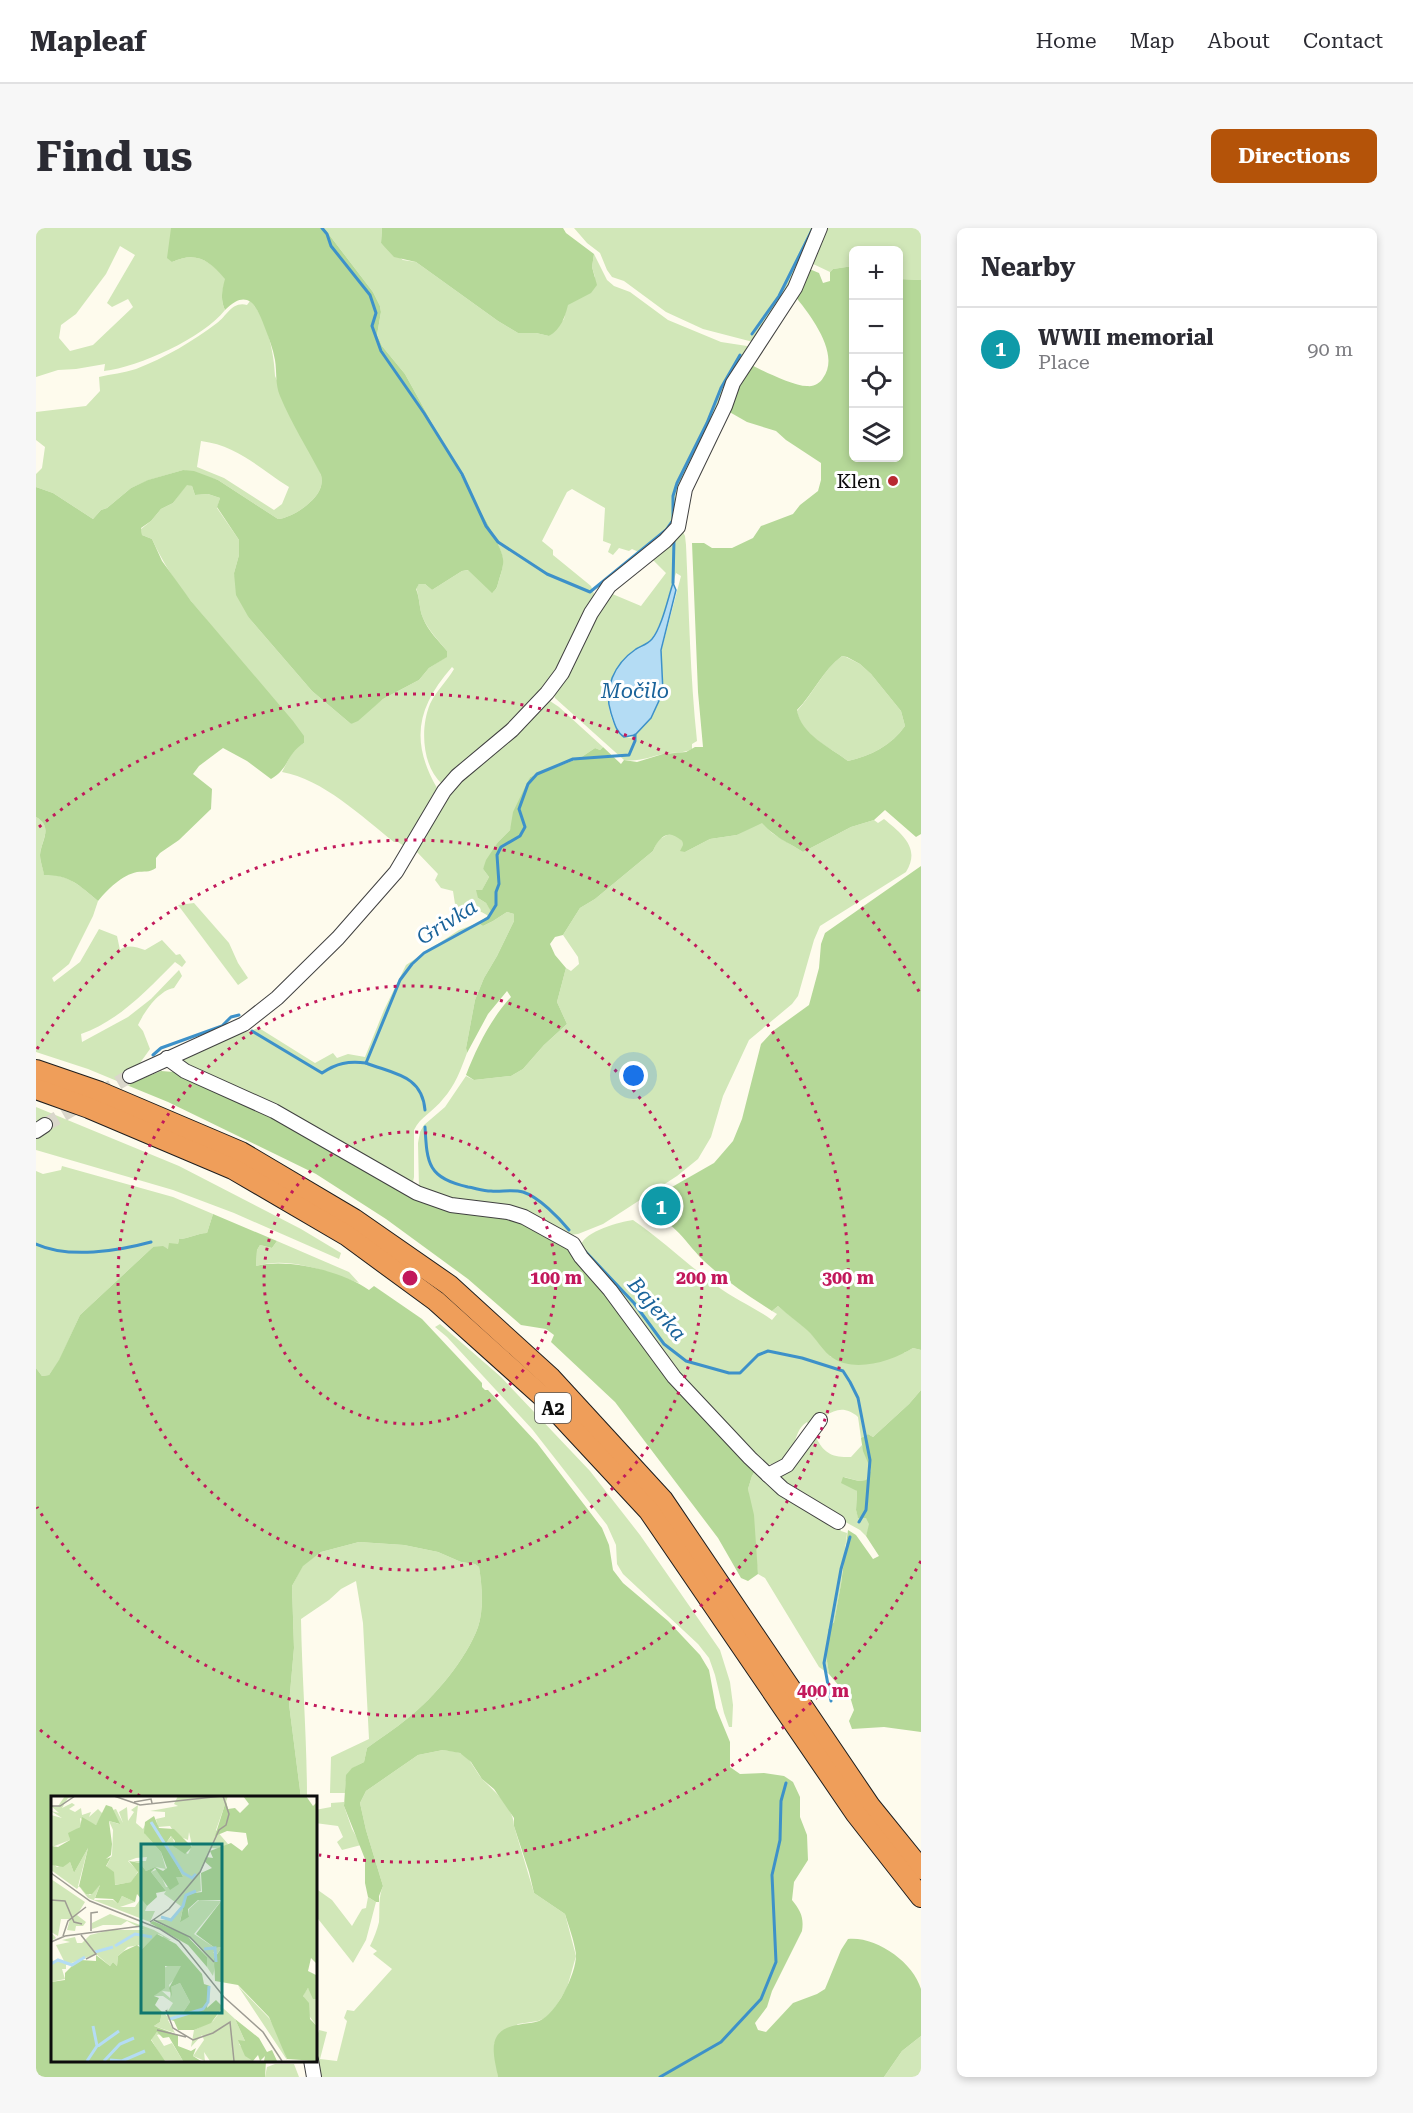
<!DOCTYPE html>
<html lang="en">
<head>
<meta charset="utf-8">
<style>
  :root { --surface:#fff; --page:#f7f7f7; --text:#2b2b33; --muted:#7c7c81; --line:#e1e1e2; --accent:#b45309 }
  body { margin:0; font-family:"Roboto Serif",serif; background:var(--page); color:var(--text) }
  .controls { position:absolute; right:18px; top:18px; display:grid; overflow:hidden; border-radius:9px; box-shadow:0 3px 9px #0003 }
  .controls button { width:54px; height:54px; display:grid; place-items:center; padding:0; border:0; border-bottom:2px solid var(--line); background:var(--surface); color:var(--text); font:30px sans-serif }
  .you { position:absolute; left:598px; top:848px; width:21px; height:21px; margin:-15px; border:4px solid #fff; border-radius:50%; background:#1a73e8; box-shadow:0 0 0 9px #1a73e833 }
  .badge { display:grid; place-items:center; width:39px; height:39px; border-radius:50%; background:var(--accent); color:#fff; font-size:20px; font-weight:700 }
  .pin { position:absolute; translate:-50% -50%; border:3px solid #fff; box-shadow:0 2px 6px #0006 }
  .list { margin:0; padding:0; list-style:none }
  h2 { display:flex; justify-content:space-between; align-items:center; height:78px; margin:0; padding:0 24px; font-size:26px }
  h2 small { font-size:20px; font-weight:400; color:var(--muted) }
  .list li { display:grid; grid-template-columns:39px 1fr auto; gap:18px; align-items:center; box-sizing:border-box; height:84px; padding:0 24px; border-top:2px solid var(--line) }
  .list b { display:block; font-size:22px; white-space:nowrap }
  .list p { margin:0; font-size:20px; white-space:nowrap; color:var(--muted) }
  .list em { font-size:20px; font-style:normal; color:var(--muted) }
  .icon { flex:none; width:33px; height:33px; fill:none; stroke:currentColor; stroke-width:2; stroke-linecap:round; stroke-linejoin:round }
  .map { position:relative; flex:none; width:885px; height:1849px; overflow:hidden; border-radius:9px }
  header { display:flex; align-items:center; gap:36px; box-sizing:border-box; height:84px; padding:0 30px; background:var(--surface); border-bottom:2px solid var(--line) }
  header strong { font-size:28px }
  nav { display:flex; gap:33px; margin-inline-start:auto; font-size:21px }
  .intro { display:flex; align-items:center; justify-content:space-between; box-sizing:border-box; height:144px; padding:0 36px }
  h1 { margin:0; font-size:42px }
  .button { padding:15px 27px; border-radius:9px; background:var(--accent); color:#fff; font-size:21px; font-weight:700 }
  main { display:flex; gap:36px; padding:0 36px }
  aside { flex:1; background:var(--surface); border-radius:9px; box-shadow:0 3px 9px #0003 }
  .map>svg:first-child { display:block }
  .green { fill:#d1e7b8; fill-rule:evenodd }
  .forest { fill:#b5d898; fill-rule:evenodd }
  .water { fill:#b4dcf4; stroke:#3d91c9; stroke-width:1.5 }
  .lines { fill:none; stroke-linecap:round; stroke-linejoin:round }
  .stream { stroke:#3d91c9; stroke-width:3 }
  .minor-tunnel { stroke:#dad7cb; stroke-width:14; stroke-dasharray:14 7; stroke-linecap:butt }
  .minor-casing { stroke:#404040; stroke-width:16 }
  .highway-casing { stroke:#1e1e1e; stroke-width:22 }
  .minor { stroke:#fff; stroke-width:14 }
  .highway { stroke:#ef9e5a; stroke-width:20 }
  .ring { fill:none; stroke:#c2185b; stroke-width:3; stroke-dasharray:3 6 }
  .poi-dot { fill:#b82931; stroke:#fff; stroke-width:2 }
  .labels { text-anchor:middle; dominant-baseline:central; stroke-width:6; stroke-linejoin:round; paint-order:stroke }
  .shield { fill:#fff; stroke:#565656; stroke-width:1.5 }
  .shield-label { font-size:18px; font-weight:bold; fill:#0d0d0d }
  .poi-label { font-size:20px; fill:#0d0d0d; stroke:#fff; text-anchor:end }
  .water-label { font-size:21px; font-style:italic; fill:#1a639a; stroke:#fff }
  .inset-river { fill:none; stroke:#b4dcf4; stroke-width:3 }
  .inset-road { fill:none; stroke:#9e9c93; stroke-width:1.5 }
  .view { fill:#0f766e; fill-opacity:0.15; stroke:#0f766e; stroke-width:3 }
  .inset-edge { fill:none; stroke:#0d0d0d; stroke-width:3 }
  .centre { fill:#c2185b; stroke:#fff; stroke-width:3 }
  .ring-label { font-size:18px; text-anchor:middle; font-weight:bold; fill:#c2185b; stroke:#fff; stroke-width:6; stroke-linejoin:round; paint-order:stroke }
</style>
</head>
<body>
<header>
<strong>Mapleaf</strong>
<nav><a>Home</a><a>Map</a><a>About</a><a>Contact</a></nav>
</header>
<div class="intro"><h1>Find us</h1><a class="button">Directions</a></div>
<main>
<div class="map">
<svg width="885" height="1849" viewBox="0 0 885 1849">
  <rect width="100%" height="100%" fill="#fefbed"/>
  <g class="green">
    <path d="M0 0H135L136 34C160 23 173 32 190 51 186 62 184 71 189 82 167 110 103 139 68 143L69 136 40 141 22 142 0 149ZM84 18 99 27 71 75 76 79 92 71 97 79 57 117 34 123 23 110 25 97 40 86 70 46Z"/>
    <path d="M288 0H346L345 15 367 32 380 34 462 93 482 105H500L513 108 528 91 531 77 542 70 559 49 556 39 558 26 571 52 578 58 594 64 632 92 685 114 711 118 714 121 641 294 607 326 596 321 593 323 583 320 577 327 572 324 575 316 567 313 569 280 536 261 531 264 506 313 517 322V327L555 358 560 371 527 438 498 477 406 556C386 538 384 500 394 476 400 463 411 453 418 441L416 439C381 479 374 513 401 560L396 568 389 588 371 620 362 614H358C326 589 287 551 246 544L258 521 268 515 173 396C168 387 161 381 155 373 139 354 126 333 116 311L106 307 105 301 115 293 125 281 137 275 151 256 156 258 159 267 172 266 184 270 181 280 203 312V327L198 345 213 390 276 463 315 496 347 471 383 452 393 440 410 429 411 423C403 413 392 402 387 390 383 381 384 370 380 360L383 356H389L396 362 426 343 433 342 457 364C462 360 461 358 463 352 470 331 467 329 459 309L369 146 346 118 341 107 345 84 344 78 337 64Z"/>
    <polygon points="538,0 781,0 758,53 717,114 667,101 630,84 588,53 576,49 571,42 564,25 551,15"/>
    <polygon points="788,0 885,0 885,52 863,51 862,22 818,22 817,38 797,41 794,44 773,34"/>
    <path d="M214 73C231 89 238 125 239 148L285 247C286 251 286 257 284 261 279 274 256 290 242 291L182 252 147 242 113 252 95 260 71 280 65 282 57 291 17 265 0 259V246L6 240 9 219 0 212V184L50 178 64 163 63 149C75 146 88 145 100 141 129 130 157 113 181 95 191 88 196 73 211 77ZM165 213C203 218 222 240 253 259L246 276 238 282 188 250 161 239Z"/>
    <path d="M646 302 649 308 650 317C653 382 654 448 661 513L656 516V521C647 526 637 524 627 526 613 529 603 534 588 532L519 470 517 464 558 387 574 365 605 378 630 345 615 330ZM640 345 645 348 625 424 627 465 614 492 595 510 585 508C564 479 570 446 598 423 604 419 612 416 616 410 629 392 633 366 640 345Z"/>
    <path d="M806 428 810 429 824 436 835 446 865 483 869 498C856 517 835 528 812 533 794 519 765 508 761 483 777 466 787 442 806 428Z"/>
    <path d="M511 471 523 479 567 519 564 522 559 520 544 530 494 549 474 602 462 614 447 641 453 649 442 670 450 675 457 685 452 688C437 677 432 685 418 692L416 689 419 676 417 663 405 660 399 652 402 646 380 623 381 618 408 568Z"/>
    <path d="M0 589C18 598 5 613 4 627 4 633 7 640 8 646 34 647 43 657 62 673L57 688 33 736 16 750 18 754 44 734 63 701 81 708 84 722C91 716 100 719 109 722L126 712 140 727 144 726 150 734 146 739 139 734C112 761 83 793 45 806L46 814 92 789 115 771 143 742 146 748 138 760C123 762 108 784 102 797L107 803 114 821 104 835 90 843 95 855 93 858 52 841 0 824Z"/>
    <path d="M848 591C866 606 885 620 870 644L784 698 778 712 762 768 756 776 713 812 687 868 675 909 662 931 641 948 567 996 542 1006 534 1007 383 961 382 915 384 904 388 897 409 879 430 848 438 852 475 848 487 841 508 817 531 796 521 774 530 740 535 743 543 736 542 729 527 707 544 680 559 671 617 623 622 612 631 607H640L646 613 649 624 674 611 701 607 726 594 736 605 767 624 815 599 838 592 842 595Z"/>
    <polygon points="158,675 193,715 202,735 212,750 202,757 142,677"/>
    <path d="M471 684 478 686V693L461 728 448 750 439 772 430 820 431 825C425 841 419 858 407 871 398 883 384 889 378 902V949L377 954 375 956 147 838 146 832 149 827 183 812 223 800 279 835 297 825 301 830 312 826 329 829 348 782 370 737 423 702 442 695 447 698 457 693Z"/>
    <polygon points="0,879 143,938 265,1001 305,1025 303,1031 198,985 137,962 0,922 0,908 10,903 2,893 0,894"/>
    <path d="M26 938 137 969 177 986 171 1005C161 1005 153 1011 143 1011L142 1016 133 1021 117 1019 44 1087 23 1133 13 1147 6 1148 0 1140V943L7 946 25 942Z"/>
    <path d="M597 992C626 1012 652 1037 681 1058 698 1071 718 1079 736 1092L741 1086 736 1083 742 1078 772 1102 795 1129 868 1125 877 1120 885 1122V1162L873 1176 837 1209 832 1206 825 1210 822 1189C804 1173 789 1187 775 1201L771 1194C753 1205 766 1231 731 1237L655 1166 545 1027C545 1023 544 1020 545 1017 549 1003 584 994 597 992Z"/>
    <path d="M241 1013 313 1044 323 1055C290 1044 255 1028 220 1038L221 1022 224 1017 236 1020Z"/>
    <polygon points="404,1096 465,1149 554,1243 604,1307 684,1422 694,1454 697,1477 696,1499 693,1499 688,1485 679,1447 673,1430 662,1416 587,1346 581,1336 580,1317 571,1297 496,1201 411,1109 399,1099"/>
    <path d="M780 1209C787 1225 797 1230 815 1229L826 1217 835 1242 830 1252 823 1253 808 1249 821 1263 820 1282 822 1289H830L834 1296 830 1308 824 1302 764 1269 745 1255V1245Z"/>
    <polygon points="721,1240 802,1298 805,1303 811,1305 805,1356 798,1394 792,1401 790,1427 793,1446 783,1439 729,1350 722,1346 712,1261 716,1248"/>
    <path d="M323 1314 368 1317 402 1324 425 1334 439 1336 443 1339C446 1356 448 1382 442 1399 431 1430 398 1470 372 1490 359 1501 344 1510 331 1520L328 1534C310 1543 310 1546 309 1565H294L295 1529 333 1511 327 1395 320 1353 305 1361 293 1372 265 1391C266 1451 271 1510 271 1570H265L253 1476 258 1420 256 1358 267 1337 285 1324Z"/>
    <path d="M407 1522C413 1523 420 1523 426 1526 436 1532 439 1543 447 1552 459 1564 478 1580 478 1598L498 1665 529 1686 540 1728 531 1760 517 1783 509 1790 502 1793 482 1796 458 1816 462 1849H280L279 1815 283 1802 291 1804 284 1831 301 1833 311 1793 308 1790 311 1782 318 1783 356 1741 337 1726 341 1723 334 1718C338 1710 341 1702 343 1694 344 1681 342 1670 347 1658L330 1602 324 1575 330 1563 382 1527Z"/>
    <polygon points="308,1574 308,1578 316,1601 325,1617 306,1622 301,1614 307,1609 302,1598 279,1595 279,1582 295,1579 295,1575"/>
    <polygon points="279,1660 296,1672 316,1698 326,1681 330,1680 332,1669 340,1674 330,1712 317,1735 279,1687"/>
    <polygon points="885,1808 885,1849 848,1849 866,1823"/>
    <polygon points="239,1836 258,1836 263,1849 229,1849 231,1839"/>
  </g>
  <g class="forest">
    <path d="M135 0H288L337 64 344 78 345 84 341 107 346 118 369 146 459 309C468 330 470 331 463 352 461 358 462 360 456 365L432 342 426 343 396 362 389 356H383L380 361C384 370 383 381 387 390 392 403 403 413 411 423V429L393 440 383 452 347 471 322 493 315 496 276 463 213 390 200 367 198 345 203 327V312L181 279 184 270 172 266 159 267 156 258 151 257 137 275 125 281 115 293 105 300 106 307 116 311 126 333 155 373 257 493 268 508V515C250 526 254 540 235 551L211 533 187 520 163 538 157 546 176 561 175 581 143 612 124 625 120 630V640C113 645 108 643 101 644 86 647 71 662 62 673 43 657 34 647 8 647 7 640 4 633 4 627 5 613 18 599 0 589V259L17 265 57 291 65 282 71 280 95 260 112 252 147 242 158 243 182 252 242 291C256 290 279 274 284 261 286 257 286 251 285 247 272 221 255 195 244 168 239 156 241 144 239 132 237 121 233 110 229 100 221 78 212 59 189 82 184 71 186 62 189 51 173 32 160 23 136 34L131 30Z"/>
    <path d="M346 0H527L530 5 558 26 556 39 561 57 555 65 532 77C529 89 525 101 513 108L500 105H482L462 93 380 34 358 29 345 15Z"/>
    <path d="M817 38 818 230H862L863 51 885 52V606L880 609 849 582 838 592 815 599 767 624C750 613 741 611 726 595L701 607 674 611 649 624 644 623 647 617 646 613C632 600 623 609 617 623L559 671 544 680 527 707 519 709 514 716 519 727 530 740 521 774 531 796 508 817 487 841 475 848 438 852 430 847C441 819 454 792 475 769L471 763 452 786 431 825 430 820 439 772 448 750 461 728 478 693V686L471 684 457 693 447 698 442 695 456 685 450 675 442 670 440 662H446L453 649 447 641 450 632 462 614 474 602 477 584 494 549 544 530 559 520 564 522 567 519 585 536 588 532 601 534 627 526 650 524 659 519H667L662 464 656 315H668L676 320H696L717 310 725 298 757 286 764 277 782 263 785 252V235L750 212 740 203 711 194 690 182 700 158 715 137C728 143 757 158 771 158 778 159 784 155 787 150 805 126 774 87 759 68L771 40 783 45 787 55 794 53V44L797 41ZM806 428 811 429 824 436 835 446 865 483 869 498C856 517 835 528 812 533 794 519 765 507 761 482 777 466 787 442 806 428Z"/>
    <path d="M885 638V1122L877 1120C856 1133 819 1145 797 1130 787 1124 780 1110 771 1102 762 1094 752 1087 742 1078L736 1083C713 1068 688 1052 668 1033 643 1008 641 993 603 983L629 963 678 935 697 913 706 891 725 816 737 803 773 777 783 740 785 716 789 705Z"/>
    <polygon points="125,843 138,844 219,880 387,971 474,989 528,1018 566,1059 721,1240 716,1248 712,1261 718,1287 722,1346 712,1353 705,1350 682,1310 579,1174 515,1114 518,1107 510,1101 485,1097 432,1051 350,991 280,946 132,874 93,858 95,855"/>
    <path d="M177 986 241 1013 236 1020 224 1017 221 1022 220 1038C252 1030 306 1043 333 1062L338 1058 386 1091 446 1155V1159L449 1162H452L501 1215 566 1300 573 1317 577 1342 587 1355 632 1393 664 1427 673 1442 680 1480 694 1514V1539L704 1546 728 1545 748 1548 757 1554 764 1569V1589L771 1607 772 1632 758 1654 756 1672C765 1683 768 1690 766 1703L736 1763 731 1779 719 1795 722 1802 730 1804 757 1775 781 1766 789 1761 805 1722 812 1711C840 1708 877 1734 885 1761 885 1773 885 1795 885 1808L866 1823 848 1849H462C460 1837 454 1819 461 1808 470 1795 490 1797 503 1793 521 1786 541 1744 540 1726 538 1712 533 1699 529 1686L498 1665 493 1644 478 1598V1590L458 1561 446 1551 435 1534 424 1525 407 1522 382 1527 330 1563 324 1575 330 1602 347 1658 343 1668V1674H340L332 1669 329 1655V1631L308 1578 310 1547 316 1540 328 1534 331 1520C344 1510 359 1501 372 1490 398 1470 431 1430 442 1399 448 1381 446 1357 443 1339L439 1336 425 1334 402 1324 368 1317 323 1314 285 1324 267 1338 256 1358 258 1420 253 1476 265 1570H16V1832L230 1833 229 1849H0V1140L6 1148 13 1147 23 1132 44 1087 117 1019 127 1018 132 1021 133 1015 142 1016 143 1011C153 1011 161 1005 171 1005Z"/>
    <polygon points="885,1162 885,1504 848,1499 816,1501 813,1493 818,1482 815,1472 793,1446 790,1427 792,1401 798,1394 805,1356 812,1302 820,1307 837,1331 843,1328 830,1308 833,1296 830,1290 822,1290 820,1282 821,1263 805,1255 807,1249 823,1253 830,1252 835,1242 827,1223 825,1210 832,1206 837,1209 873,1176"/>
  </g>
  <path class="water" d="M637 355 640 362 625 422 627 464 615 490 599 507 588 509C580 504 578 494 575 485 567 461 578 436 600 421 605 418 612 416 616 411 626 399 632 370 637 355Z"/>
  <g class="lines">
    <g class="stream">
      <polyline points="286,0 291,6 295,18 334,67 340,85 336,98 345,123 388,185 426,246 450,298 462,314 511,346 554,364 630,302 637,292 637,268 641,255 671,195 685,160 704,127"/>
      <polyline points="716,106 743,68 777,0"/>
      <polyline points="637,355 638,311"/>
      <path d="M216 803 286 845C301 835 312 833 330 835L364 752 376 736 388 725 452 690 460 677V664L463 656 461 627 465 619 484 608 489 599 483 581 492 556 501 546 537 531 593 527 599 513V507"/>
      <polyline points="117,827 125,820 186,798 195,789 203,787"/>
      <path d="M330 835C358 846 386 847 389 882"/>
      <path d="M389 899C391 936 392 950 432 959 439 960 447 963 455 963 465 964 477 961 487 964 503 969 523 990 533 1002"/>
      <path d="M0 1016C33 1031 82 1023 115 1014"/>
      <polyline points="547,1021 598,1075 628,1116 650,1133 693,1145 704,1145 722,1127 732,1123 766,1130 807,1143 814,1154 822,1170 834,1232 830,1282 823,1294"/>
      <polyline points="795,1473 788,1435 805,1341 814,1309"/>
      <polyline points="624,1849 685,1814 725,1771 740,1734 736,1647 744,1612 745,1573 750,1555"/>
    </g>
    <polyline class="minor-tunnel" points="9,897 94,848"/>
    <defs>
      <g id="minor">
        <polyline points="131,830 149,843 238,883 381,965 415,977 472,984 488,989 537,1016 545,1029 574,1062 638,1149 714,1230 747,1261 802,1294"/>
        <polyline points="94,848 208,796 241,770 302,710 360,644 408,563 421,548 476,502 511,465 526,445 555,385 573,358 629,313 642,299 649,261 689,178 697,155 759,60 784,0"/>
        <polyline points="0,903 9,897"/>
        <polyline points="732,1247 751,1237 784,1192"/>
        <polyline points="275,1832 278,1849"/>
      </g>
      <g id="highway">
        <polyline points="0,842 64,864 205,924 318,991 413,1057 515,1150 627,1272 834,1578 885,1641"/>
        <polyline points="0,861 53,880 197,941 310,1007 400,1073 507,1169 613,1283 820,1586 885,1669"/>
      </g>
    </defs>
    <use href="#minor" class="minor-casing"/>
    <use href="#highway" class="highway-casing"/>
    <use href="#minor" class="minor"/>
    <use href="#highway" class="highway"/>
  </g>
  <g class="ring">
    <circle cx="374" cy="1050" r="146"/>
    <circle cx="374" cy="1050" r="292"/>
    <path d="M1 821A438 438 0 1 1 1 1279"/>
    <path d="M885 1333A584 584 0 0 1 283 1627M104 1568A584 584 0 0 1 3 1501M3 599A584 584 0 0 1 885 767"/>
  </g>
  <circle class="poi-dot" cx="857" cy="253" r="6"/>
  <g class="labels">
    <rect class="shield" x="499" y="1165" width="36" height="30" rx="4.5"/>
    <g class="shield-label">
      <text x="517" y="1180">A2</text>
    </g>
    <g class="poi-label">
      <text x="845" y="253">Klen</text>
    </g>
    <g class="water-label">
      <text x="599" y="463">Močilo</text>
      <text transform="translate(411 694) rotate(-32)">Grivka</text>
      <text transform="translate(621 1081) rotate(49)">Bajerka</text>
    </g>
  </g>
  <g transform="translate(15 1568)">
    <rect width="266" height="266" fill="#fefbed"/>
    <path d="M14 0H24L17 2 11 12 21 7 24 9 18 13 24 16 30 12 31 19 40 16 38 21 47 13 52 18 45 29 29 22 30 30 18 39 19 44 1 51 0 19 11 22 0 15 8 17 0 10H7ZM127 0H177L165 34 177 48 172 53 160 52 149 77 150 95 135 99 129 125 138 121V113L148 104 170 105 143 138 164 152 171 151 166 158 162 156 166 161 162 180 156 171V161L143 145 104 124H120L131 111 113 98 115 95 100 76 107 73 115 91 125 90V81H132L115 46 121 40 125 52 137 58 141 50 138 36 137 44 125 39 119 30 107 31 105 23 114 21V16L99 15 127 10 123 8ZM64 5 68 16 76 11 77 25 83 16 80 14 87 9 85 27 92 33 95 27 94 38 110 56 115 73 104 71 95 75 89 67 81 65H95L96 61 85 62 77 65 87 75 81 86 63 89V77L55 71 61 59 62 34 58 25 68 28 62 14 65 13 72 27ZM37 52 27 90 39 99 49 89 43 104H62L67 108 71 100 84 106 69 111H84L90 102 96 110 94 115H104L99 126 37 102 28 90 26 93 0 74V66L6 71 19 66 23 77ZM0 83 34 106 26 119 35 126 32 130H25L24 135 16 134 19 123H10L7 140 0 136 5 142 0 145ZM59 118 103 134 120 144 110 143 112 140 107 138 91 153 88 149 77 151 67 160 66 170 62 166 59 170 45 158 15 169V173H11L14 183 0 186V159L2 166 13 165 5 149 19 146 11 144 24 141 26 147H31L39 139 59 134H93L76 125 70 129H52L41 133V127ZM120 168 130 170V176L118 189 120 196 111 195 119 202 120 191 129 187 139 206 131 218 117 224 124 237 103 230 109 226 111 216 116 220V212L117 215 122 207 112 200H103L112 192 113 172ZM187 190 218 222 230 242 236 264ZM257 192 265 203V229L256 217 252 199ZM172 212 184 223 194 245 188 248 202 265H159L153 256 154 265 142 260 153 244 151 239 140 251 143 234 162 225ZM106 236 110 238 106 239 113 250 121 247 132 265 112 264 100 243Z" fill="#d1e7b8"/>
    <path d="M192 0H255L262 10 265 7V167L260 162 257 175 265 179V203H262L257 192 252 200 258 207 259 223 265 229V265L236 263 218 221 187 189 164 185 163 163 171 151 164 152 145 138 171 104H147L137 113 138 121 129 126 135 98 151 96 150 77 161 72 153 65 155 61 162 62 159 55 180 47 191 55 197 48 195 37 176 35 164 40 175 5 177 13 184 12 189 17 198 8ZM55 9 61 11 69 28 58 25 61 48 60 59 55 63 60 61 55 70 63 76 64 89 80 86 87 76 78 65 89 67 95 75 104 71 112 75 116 72 110 56 93 37 94 26 103 20 108 32 123 33 141 51 134 58 122 50 124 45 120 40 115 47 132 81H125L128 88 119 94 104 72 100 76 115 95 105 97 106 101 96 110 86 98 84 106 71 100 67 108 62 103 44 102 49 89 41 98H35L28 90 37 52 23 77 19 66 12 71 1 69 0 50 7 51 19 44 17 37 29 31 31 21 45 29ZM102 125 135 139 156 161V171L137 149 99 127ZM106 138 125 148 151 178 153 188 159 190 156 212 165 204 172 211 160 227 143 234H127L123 225 117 223 131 218 139 206 129 187 120 191 121 201 118 192 130 170H114V192L103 200 108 202 104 209 111 216 109 226 103 230 127 239V250L140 255 145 252 142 260 150 265H132L118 241 112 242 106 236 100 244 114 265H0V186L14 184V177L22 169 30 164 45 165V159L59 170 62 166 66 170 67 160 73 155 86 149 91 153ZM184 223 208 242 216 256 221 254 226 265H213L214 260 209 265 207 259 202 265 194 260 187 244 194 245Z" fill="#b5d898"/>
    <path class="inset-river" d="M100 26 132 77 141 82 145 78M110 121 120 124 132 110 135 99 145 95M64 150 84 138 101 141M153 153 164 152 165 166M44 156 62 151M0 168 7 164 21 169 34 161M119 223 152 213 157 206 158 190M47 250 68 235M59 264 71 265 94 255M36 265 46 250 42 230M53 265 69 248 83 242"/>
    <path class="inset-road" d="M63 0 89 9 171 0M83 6 100 3 101 7M0 10H9L24 0M0 77 39 105 109 133 128 145 173 201 212 236 231 265M0 104 14 105 23 126 31 128M103 124 139 141 163 166M99 126 118 113 149 76 168 34 175 29 178 18 172 0M40 135V117L47 116M30 139 45 158 35 163M12 140 17 125 35 111M0 146 14 140 91 130M115 214 122 232 142 244 162 237 179 226 183 265M106 234 135 241"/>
    <path class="view" d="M90 48H171V217H90Z"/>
    <rect width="266" height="266" class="inset-edge"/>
  </g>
  <circle cx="374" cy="1050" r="9" class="centre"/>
  <g class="ring-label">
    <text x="520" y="1056">100 m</text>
    <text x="666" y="1056">200 m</text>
    <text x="812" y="1056">300 m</text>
    <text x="787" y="1469">400 m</text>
  </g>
</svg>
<div class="controls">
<button>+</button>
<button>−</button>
<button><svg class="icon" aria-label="locate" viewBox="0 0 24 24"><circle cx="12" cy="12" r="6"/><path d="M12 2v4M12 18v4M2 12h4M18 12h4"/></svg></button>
<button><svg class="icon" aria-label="layers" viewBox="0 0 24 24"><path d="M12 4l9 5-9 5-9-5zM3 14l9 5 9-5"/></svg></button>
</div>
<div class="you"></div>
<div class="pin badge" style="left:625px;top:978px;background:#0f9aa8">1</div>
</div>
<aside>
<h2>Nearby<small></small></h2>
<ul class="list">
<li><span class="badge" style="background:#0f9aa8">1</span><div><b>WWII memorial</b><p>Place</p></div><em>90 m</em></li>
</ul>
</aside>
</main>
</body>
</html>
